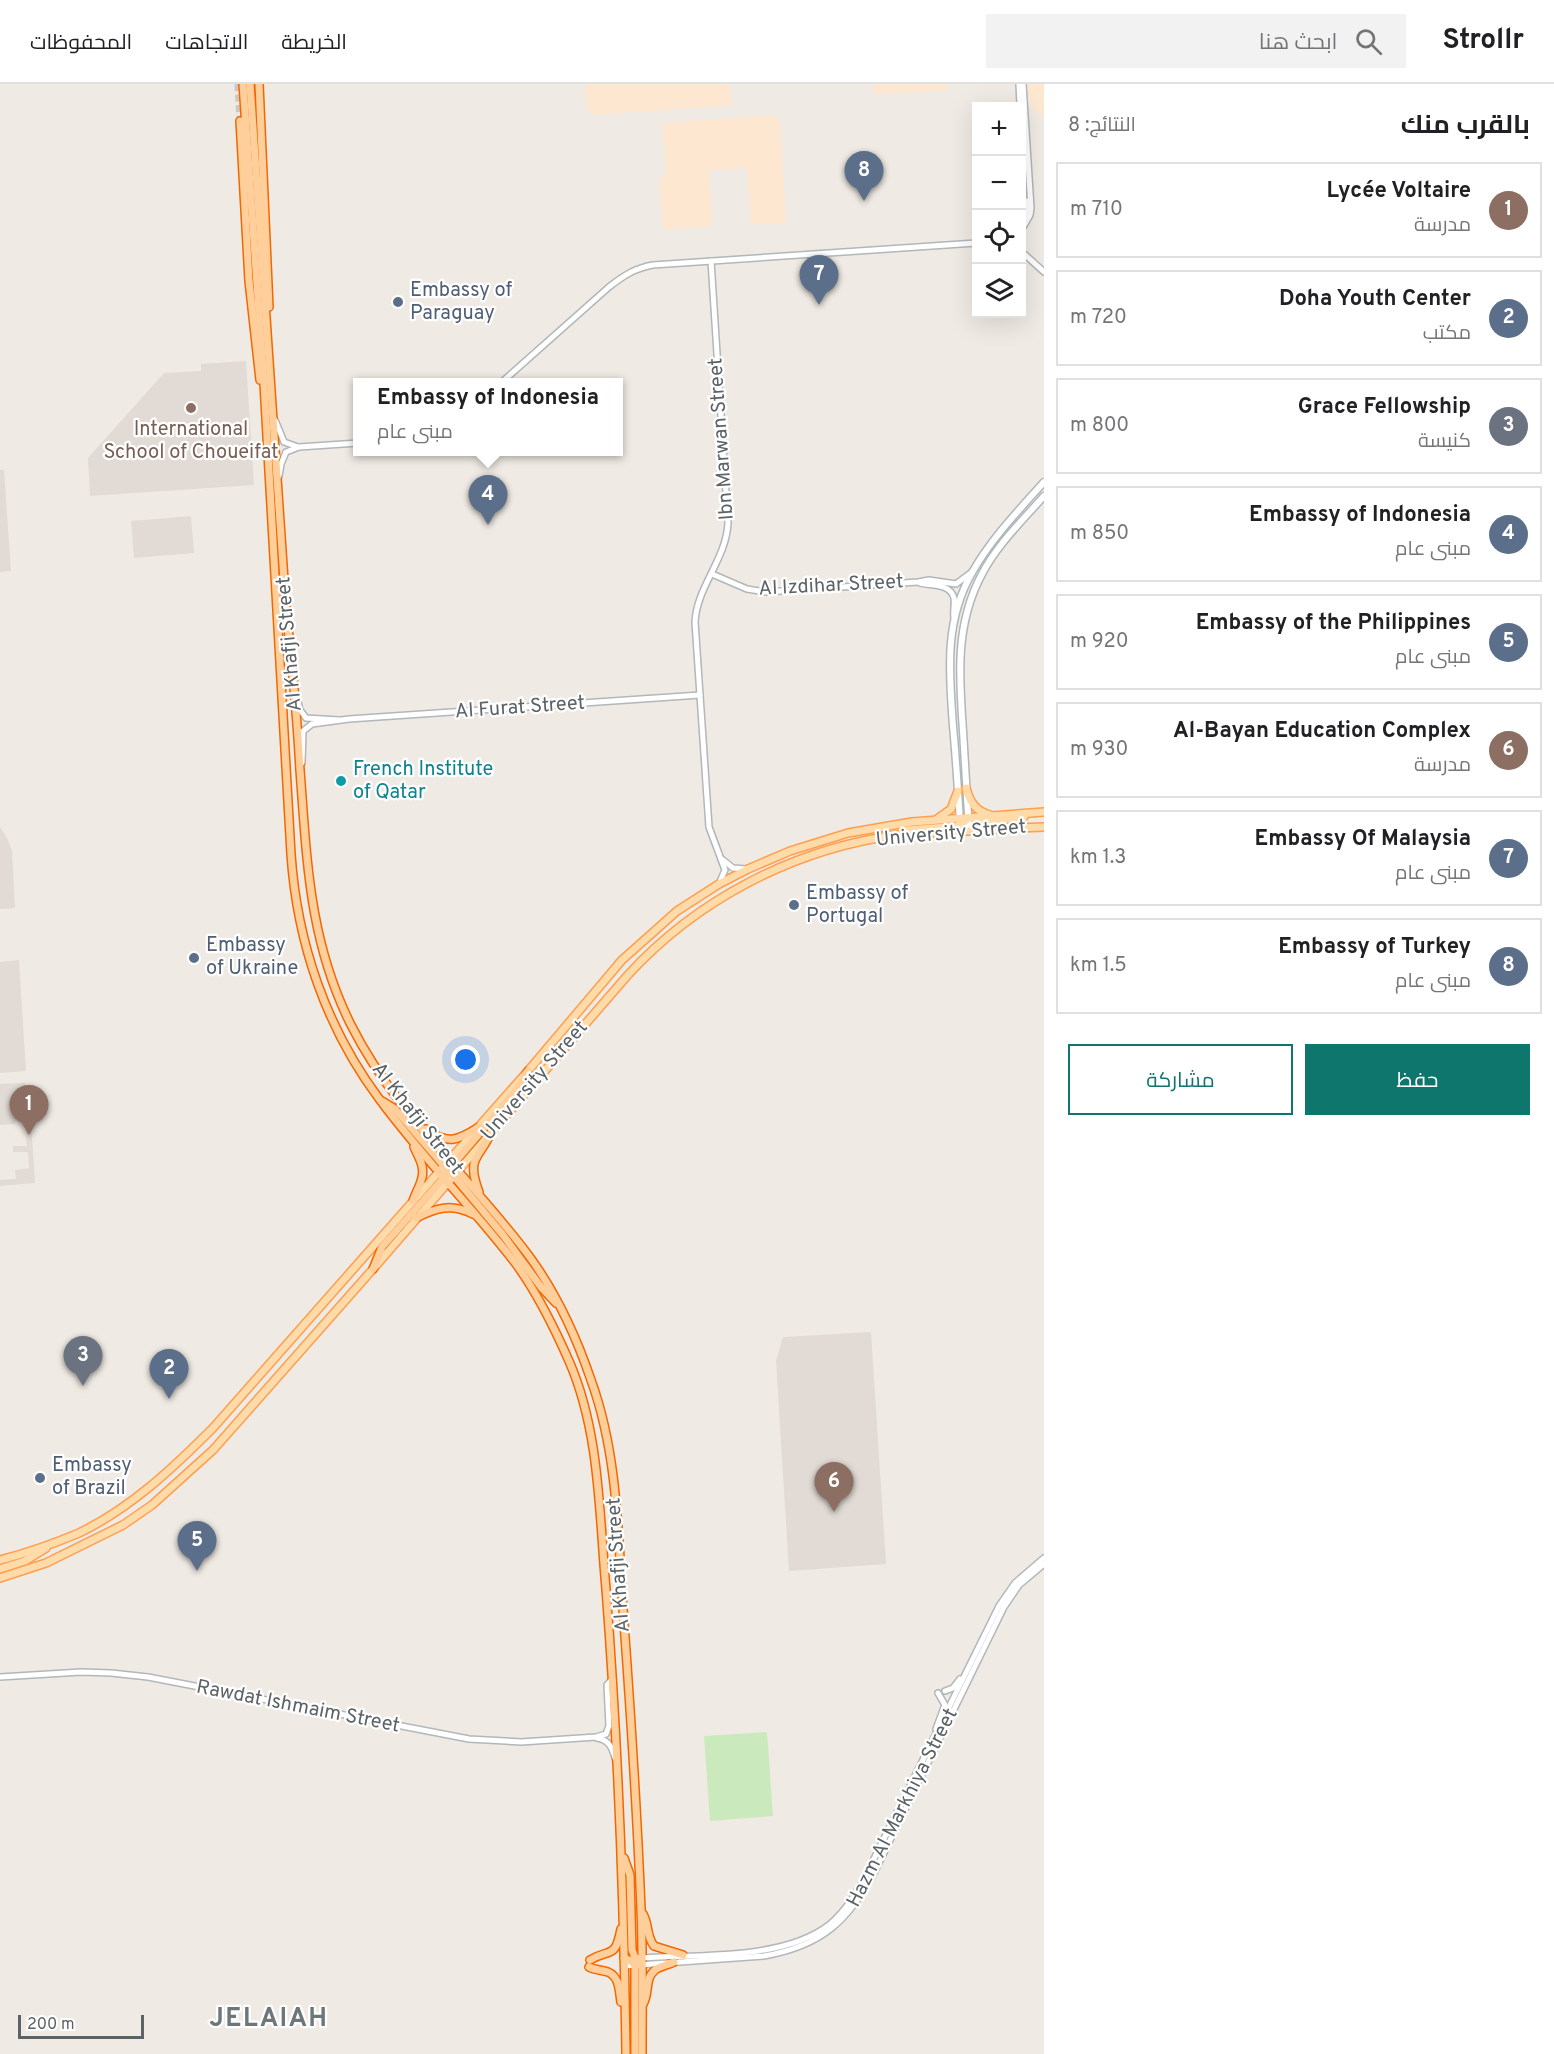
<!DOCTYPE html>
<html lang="ar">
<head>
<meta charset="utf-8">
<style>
  :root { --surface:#fff; --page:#f2f2f2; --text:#202124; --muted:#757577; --line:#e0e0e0; --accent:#0f766e }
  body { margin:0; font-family:Overpass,Cairo,sans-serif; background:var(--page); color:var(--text); direction:rtl }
  .controls { position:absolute; right:18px; top:18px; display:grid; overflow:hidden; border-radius:0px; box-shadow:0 6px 24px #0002 }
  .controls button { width:54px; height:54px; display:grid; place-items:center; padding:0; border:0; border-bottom:2px solid var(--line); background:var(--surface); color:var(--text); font:30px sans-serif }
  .scale { position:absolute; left:18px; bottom:15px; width:126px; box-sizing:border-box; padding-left:6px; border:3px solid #5c6366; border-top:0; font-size:16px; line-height:21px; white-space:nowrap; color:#5c6366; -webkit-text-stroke:4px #fff; paint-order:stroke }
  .you { position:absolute; left:466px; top:976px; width:21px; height:21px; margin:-15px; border:4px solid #fff; border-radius:50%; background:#1a73e8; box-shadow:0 0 0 9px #1a73e833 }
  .badge { display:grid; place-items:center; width:39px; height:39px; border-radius:50%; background:var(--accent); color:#fff; font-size:20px; font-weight:700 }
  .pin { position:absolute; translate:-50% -50px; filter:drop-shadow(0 2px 3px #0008) }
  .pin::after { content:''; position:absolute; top:32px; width:21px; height:18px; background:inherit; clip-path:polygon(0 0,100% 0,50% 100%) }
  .popup { position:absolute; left:353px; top:294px; width:270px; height:78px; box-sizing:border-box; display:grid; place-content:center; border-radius:0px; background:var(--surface); filter:drop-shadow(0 2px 4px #0005); font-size:20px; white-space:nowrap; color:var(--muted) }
  .popup b { font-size:22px; color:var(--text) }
  .popup::after { content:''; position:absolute; left:50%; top:100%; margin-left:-12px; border:12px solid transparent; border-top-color:var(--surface) }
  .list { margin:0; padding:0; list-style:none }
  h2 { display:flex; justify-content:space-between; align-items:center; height:78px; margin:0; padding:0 24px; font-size:26px }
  h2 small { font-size:20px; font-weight:400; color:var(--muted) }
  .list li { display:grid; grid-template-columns:39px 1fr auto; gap:18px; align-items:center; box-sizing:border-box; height:96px; margin:0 12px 12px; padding:0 12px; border:2px solid var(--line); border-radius:0px }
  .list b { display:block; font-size:22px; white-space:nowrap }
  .list p { margin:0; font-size:20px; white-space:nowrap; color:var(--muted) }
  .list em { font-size:20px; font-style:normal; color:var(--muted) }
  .actions { display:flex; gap:12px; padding:18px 24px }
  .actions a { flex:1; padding:14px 0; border:2px solid var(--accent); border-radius:0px; text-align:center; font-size:21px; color:var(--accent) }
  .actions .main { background:var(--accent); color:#fff }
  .icon { flex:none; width:33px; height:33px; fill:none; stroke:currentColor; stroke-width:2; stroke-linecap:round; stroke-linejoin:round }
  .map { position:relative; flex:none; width:1044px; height:1970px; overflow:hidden; direction:ltr }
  header { display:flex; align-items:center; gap:36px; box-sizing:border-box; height:84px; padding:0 30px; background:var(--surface); border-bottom:2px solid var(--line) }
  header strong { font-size:28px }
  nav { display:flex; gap:33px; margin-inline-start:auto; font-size:21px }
  .search { width:420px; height:54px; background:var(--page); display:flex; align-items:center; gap:15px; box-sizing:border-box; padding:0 21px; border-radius:0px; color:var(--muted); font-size:22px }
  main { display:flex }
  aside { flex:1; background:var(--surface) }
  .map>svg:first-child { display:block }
  .education { fill:#e2dbd5 }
  .green { fill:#caeabe }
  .sand { fill:#fee7d1 }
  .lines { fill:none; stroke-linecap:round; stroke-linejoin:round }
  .trunk-tunnel { stroke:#cbc8c4; stroke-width:7; stroke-dasharray:7 3.5; stroke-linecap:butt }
  .tertiary-casing { stroke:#b2b7ba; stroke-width:8 }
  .secondary-casing { stroke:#b0b7bb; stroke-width:9 }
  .primary-casing { stroke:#ff9e4e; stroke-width:10 }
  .trunk-casing { stroke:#f46700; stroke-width:10 }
  .tertiary { stroke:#fff; stroke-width:5 }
  .secondary { stroke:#fff; stroke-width:6 }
  .primary { stroke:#ffdbaa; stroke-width:7 }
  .trunk { stroke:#ffcf9b; stroke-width:7 }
  .service-dot { fill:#5c6f8a; stroke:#fff; stroke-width:2 }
  .education-dot { fill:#8d6e63; stroke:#fff; stroke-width:2 }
  .culture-dot { fill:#0f9aa8; stroke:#fff; stroke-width:2 }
  .labels { text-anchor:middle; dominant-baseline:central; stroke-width:4.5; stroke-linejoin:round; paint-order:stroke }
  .service-label { font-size:20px; fill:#4e5e75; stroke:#fff; text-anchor:start }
  .education-label { font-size:20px; fill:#785e54; stroke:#fff }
  .street-label { font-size:20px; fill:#5c6366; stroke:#fff }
  .culture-label { font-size:20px; fill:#0d838f; stroke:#fff; text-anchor:start }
  .district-label { font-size:26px; font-weight:bold; letter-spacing:1.5px; fill:#6d7678; stroke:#fff }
</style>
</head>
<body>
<header>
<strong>Strollr</strong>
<div class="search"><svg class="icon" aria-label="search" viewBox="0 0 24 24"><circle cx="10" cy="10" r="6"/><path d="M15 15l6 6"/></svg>ابحث هنا</div>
<nav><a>الخريطة</a><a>الاتجاهات</a><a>المحفوظات</a></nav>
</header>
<main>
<aside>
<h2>بالقرب منك<small>النتائج: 8</small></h2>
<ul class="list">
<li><span class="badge" style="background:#8d6e63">1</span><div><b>Lycée Voltaire</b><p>مدرسة</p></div><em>710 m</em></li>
<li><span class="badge" style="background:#5c6f8a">2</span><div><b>Doha Youth Center</b><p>مكتب</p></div><em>720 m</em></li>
<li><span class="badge" style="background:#6b7280">3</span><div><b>Grace Fellowship</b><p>كنيسة</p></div><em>800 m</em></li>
<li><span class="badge" style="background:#5c6f8a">4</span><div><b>Embassy of Indonesia</b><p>مبنى عام</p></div><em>850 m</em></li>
<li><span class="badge" style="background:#5c6f8a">5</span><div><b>Embassy of the Philippines</b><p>مبنى عام</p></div><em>920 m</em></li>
<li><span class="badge" style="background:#8d6e63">6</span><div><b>Al-Bayan Education Complex</b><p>مدرسة</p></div><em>930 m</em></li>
<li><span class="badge" style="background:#5c6f8a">7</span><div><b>Embassy Of Malaysia</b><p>مبنى عام</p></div><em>1.3 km</em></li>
<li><span class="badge" style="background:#5c6f8a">8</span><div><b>Embassy of Turkey</b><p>مبنى عام</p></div><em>1.5 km</em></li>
</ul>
<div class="actions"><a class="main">حفظ</a><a>مشاركة</a></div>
</aside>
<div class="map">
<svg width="1044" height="1970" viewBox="0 0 1044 1970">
  <rect width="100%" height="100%" fill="#f0eae4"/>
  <g class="education">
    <polygon points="246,277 254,401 90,412 88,374 164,289 201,287 201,280"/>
    <polygon points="0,386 4,386 11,487 0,488"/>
    <polygon points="191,432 194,469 134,474 131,437"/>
    <polygon points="0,743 7,754 12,767 15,824 0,825"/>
    <polygon points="19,876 26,987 0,989 0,878"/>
    <polygon points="25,999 30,1024 35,1099 0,1102 0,1096 16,1095 15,1086 29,1084 28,1068 13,1068 13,1062 27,1062 25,1036 15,1037 15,1040 0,1041 0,1000"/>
    <polygon points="871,1248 886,1480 789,1487 776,1277 783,1253"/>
  </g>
  <polygon class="green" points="767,1648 773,1732 710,1737 704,1652"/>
  <g class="sand">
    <polygon points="585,0 730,0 732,21 595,31 587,24"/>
    <polygon points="873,0 947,0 947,7 874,10"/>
    <path d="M1027 0H1044V33C1029 27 1028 14 1027 0Z"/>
    <polygon points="773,31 780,37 786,139 751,140 747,84 709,86 712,142 663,146 659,93 666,93 662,39"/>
  </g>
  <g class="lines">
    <polyline class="trunk-tunnel" points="238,0 240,37"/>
    <defs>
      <g id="tertiary">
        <polyline points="1019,0 1020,22"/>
        <polyline points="1022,138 1028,126 1027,117"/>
        <polyline points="1022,145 1030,131 1031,124 1023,0"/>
        <polyline points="1022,168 1044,188"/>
        <path d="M711 177 728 439C726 476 697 502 695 538L709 743 725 786 719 800"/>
        <path d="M502 298 609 203C623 192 635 184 653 181L976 159"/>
        <polyline points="275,336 284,358 298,363"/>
        <polyline points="279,392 281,380 286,368 299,363 358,359"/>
        <polyline points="712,490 747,505 766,508 918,498 929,496 956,500 972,488"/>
        <path d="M920 499C931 502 950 499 954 514 955 520 953 527 954 534"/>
        <polyline points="296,610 300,626 306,634 339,636"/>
        <polyline points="302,679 303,647 312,640 349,635 700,611"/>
        <polyline points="723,776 733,784 747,785"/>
        <polyline points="0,1593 81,1588 111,1589 148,1593 469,1655 521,1658 596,1653 606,1650 609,1642 607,1601 612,1595"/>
        <polyline points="945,1607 953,1604 960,1595"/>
        <polyline points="936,1645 945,1621 938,1609"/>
        <path d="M597 1654C609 1656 612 1663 615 1674"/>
        <path d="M639 1874C696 1870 782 1877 829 1841 844 1829 854 1813 863 1797L999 1522 1015 1499 1044 1474"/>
        <path d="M624 1882 764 1872C821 1862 848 1838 875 1787L1004 1523 1019 1501 1044 1480"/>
      </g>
      <g id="secondary">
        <path d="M960 738C958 706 956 674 953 642 949 588 944 536 973 487 992 454 1019 426 1044 398"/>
        <path d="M969 747C967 713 965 680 963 647 959 592 955 540 982 490 997 461 1022 437 1044 412"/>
      </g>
      <g id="primary">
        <path d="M966 704C970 718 975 727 990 731"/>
        <polyline points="937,735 951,725 958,707"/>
        <polyline points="908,746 960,742 968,734"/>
        <polyline points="979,746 978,743 980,739 1024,733"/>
        <path d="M0 1476C27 1469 53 1460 79 1449 131 1424 173 1384 213 1344L528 987 622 876 677 827 719 800 748 785 790 767 848 749 912 738 1044 728"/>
        <polyline points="0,1485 25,1477 46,1464"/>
        <path d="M0 1494 46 1479 123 1441 152 1421 213 1366 373 1185 627 892C696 816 795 764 898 751 916 749 934 749 952 748 983 746 1013 744 1044 743"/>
      </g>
      <g id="trunk">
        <path d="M243 0 264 300 291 770C297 859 326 944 380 1016 422 1073 473 1124 516 1180 538 1210 554 1243 569 1277 600 1348 599 1429 606 1505 618 1660 624 1815 626 1970"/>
        <path d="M250 0 286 525C292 579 297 632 300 686 307 777 309 857 351 941 395 1029 471 1094 529 1172 557 1210 576 1252 591 1296 619 1373 618 1458 624 1539 631 1634 637 1729 641 1824 643 1872 642 1921 642 1970"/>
        <polyline points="259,0 269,223"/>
        <polyline points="240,37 249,197 260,296"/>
        <polyline points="382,1017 395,1025 444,1082 452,1086"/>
        <path d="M426 1045C448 1061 457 1057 479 1043"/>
        <polyline points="451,1083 518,1004 528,987"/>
        <polyline points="439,1088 448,1088 453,1091 503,1151 541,1203 556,1219"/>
        <path d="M479 1108C465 1071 481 1075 492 1046"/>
        <path d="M413 1117C415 1110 419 1104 421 1097 426 1084 419 1074 414 1063"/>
        <path d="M416 1134C436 1124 451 1119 473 1130"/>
        <polyline points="373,1185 382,1163 446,1091"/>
        <polyline points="624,1774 630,1791 632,1866 636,1876 642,1881"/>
        <path d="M643 1830C649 1840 646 1852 654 1862L683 1871"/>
        <polyline points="624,1874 631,1877 635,1881 635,1970"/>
        <path d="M590 1876C610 1864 615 1876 621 1845"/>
        <path d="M589 1883C595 1886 602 1886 608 1888 620 1893 619 1907 621 1918"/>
        <path d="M643 1920C650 1909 644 1895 655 1886 660 1882 668 1881 674 1878"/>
      </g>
    </defs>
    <use href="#tertiary" class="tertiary-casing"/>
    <use href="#secondary" class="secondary-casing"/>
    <use href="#primary" class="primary-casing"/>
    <use href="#trunk" class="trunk-casing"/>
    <use href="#tertiary" class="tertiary"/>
    <use href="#secondary" class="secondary"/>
    <use href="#primary" class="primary"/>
    <use href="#trunk" class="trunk"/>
  </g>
  <g class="service-dot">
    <circle cx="398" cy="218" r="6"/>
    <circle cx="794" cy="821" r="6"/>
    <circle cx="194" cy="874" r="6"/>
    <circle cx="40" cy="1394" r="6"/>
  </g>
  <circle class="education-dot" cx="191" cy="324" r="6"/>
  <circle class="culture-dot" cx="341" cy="697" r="6"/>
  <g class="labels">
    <g class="service-label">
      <text x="410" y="207">Embassy of<tspan x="410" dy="23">Paraguay</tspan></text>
      <text x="806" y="810">Embassy of<tspan x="806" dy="23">Portugal</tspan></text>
      <text x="206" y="862">Embassy<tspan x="206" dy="23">of Ukraine</tspan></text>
      <text x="52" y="1382">Embassy<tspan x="52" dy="23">of Brazil</tspan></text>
    </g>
    <g class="education-label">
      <text x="191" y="346">International<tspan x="191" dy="23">School of Choueifat</tspan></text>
    </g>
    <g class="street-label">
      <text transform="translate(722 355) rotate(-94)">Ibn Marwan Street</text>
      <text transform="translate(831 502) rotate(-3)">Al Izdihar Street</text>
      <text transform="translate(290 560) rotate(-95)">Al Khafji Street</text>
      <text transform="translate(520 624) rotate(-4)">Al Furat Street</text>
      <text transform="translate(951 750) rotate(-5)">University Street</text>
      <text transform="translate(535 997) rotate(-49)">University Street</text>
      <text transform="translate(417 1035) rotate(52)">Al Khafji Street</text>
      <text transform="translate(619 1481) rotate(-94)">Al Khafji Street</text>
      <text transform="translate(298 1623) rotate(11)">Rawdat Ishmaim Street</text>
      <text transform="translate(903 1724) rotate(-63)">Hazm Al Markhiya Street</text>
    </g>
    <g class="culture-label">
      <text x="353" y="686">French Institute<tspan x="353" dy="23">of Qatar</tspan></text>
    </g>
    <g class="district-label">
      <text x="269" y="1935">JELAIAH</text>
    </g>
  </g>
</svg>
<div class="controls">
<button>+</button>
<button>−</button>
<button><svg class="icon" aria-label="locate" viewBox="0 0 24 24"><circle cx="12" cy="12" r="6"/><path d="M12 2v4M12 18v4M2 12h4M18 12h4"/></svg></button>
<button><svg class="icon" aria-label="layers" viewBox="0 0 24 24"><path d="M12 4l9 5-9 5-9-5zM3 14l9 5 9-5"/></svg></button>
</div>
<div class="scale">200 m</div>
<div class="you"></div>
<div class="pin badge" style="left:29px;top:1051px;background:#8d6e63">1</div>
<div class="pin badge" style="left:169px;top:1315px;background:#5c6f8a">2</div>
<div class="pin badge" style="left:83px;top:1302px;background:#6b7280">3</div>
<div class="pin badge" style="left:488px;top:441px;background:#5c6f8a">4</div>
<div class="popup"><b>Embassy of Indonesia</b>مبنى عام</div>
<div class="pin badge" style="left:197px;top:1487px;background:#5c6f8a">5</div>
<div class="pin badge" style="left:834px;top:1428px;background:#8d6e63">6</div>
<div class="pin badge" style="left:819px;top:221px;background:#5c6f8a">7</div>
<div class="pin badge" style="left:864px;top:117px;background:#5c6f8a">8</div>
</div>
</main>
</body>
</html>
